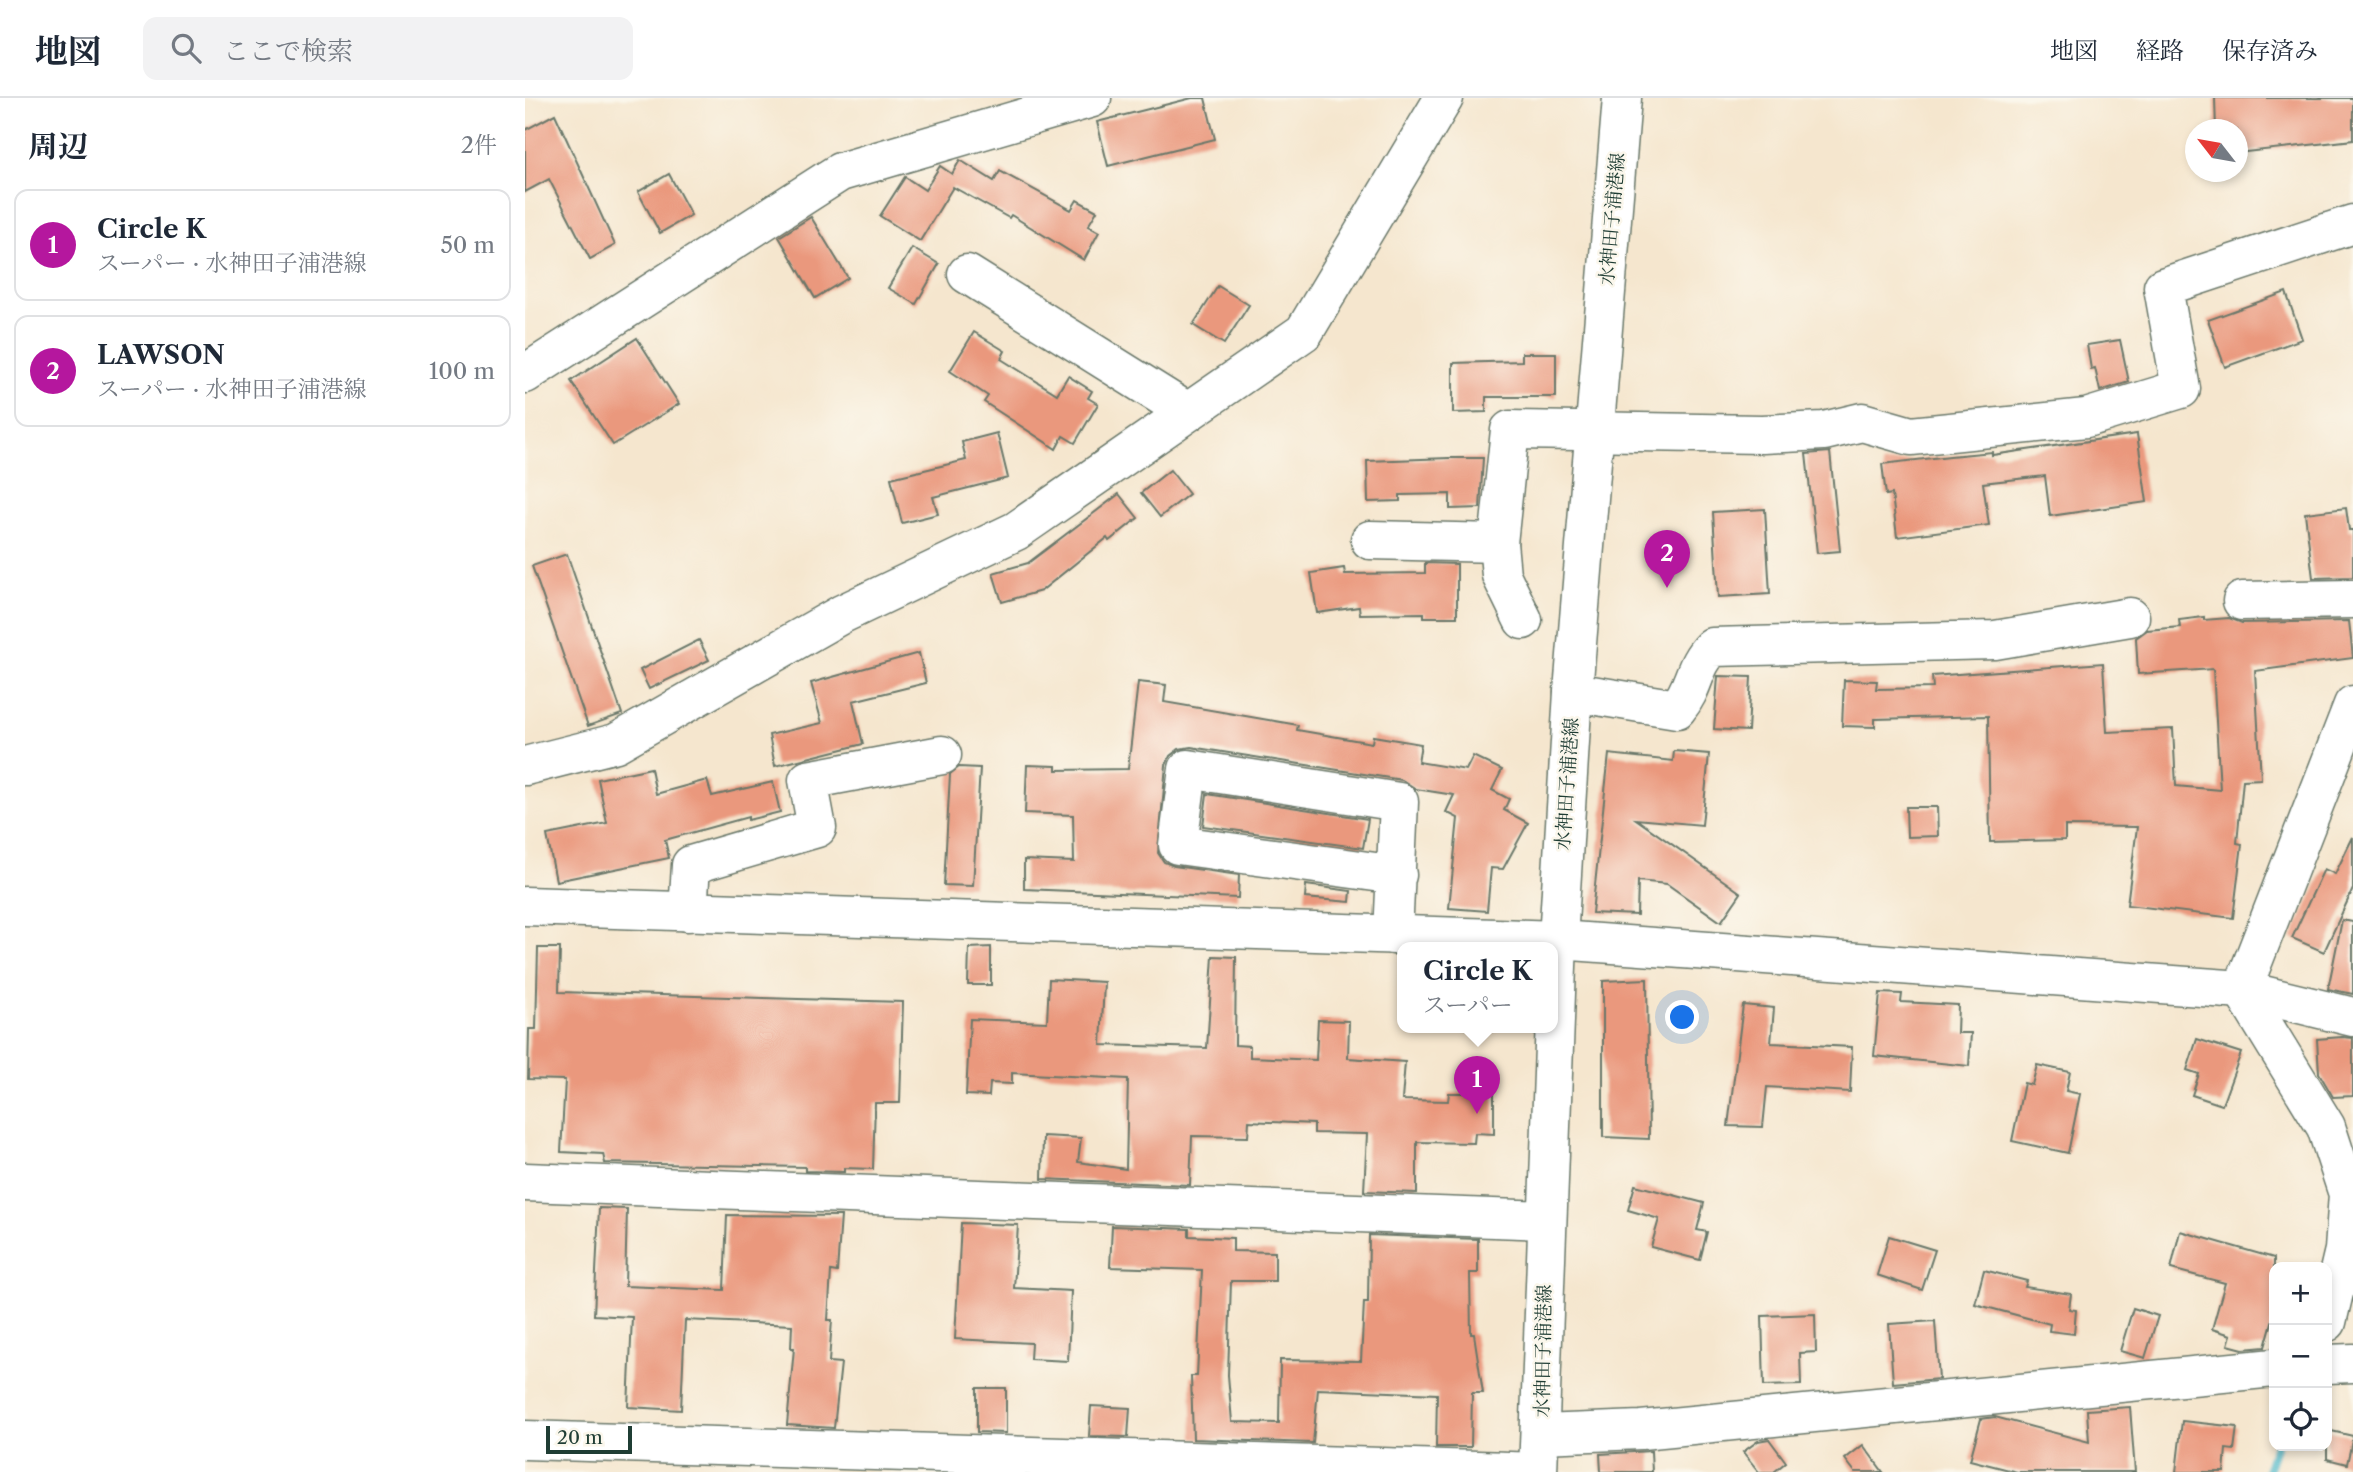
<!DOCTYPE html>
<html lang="ja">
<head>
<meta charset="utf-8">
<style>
  :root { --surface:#fff; --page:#f2f2f3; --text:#1f2937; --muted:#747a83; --line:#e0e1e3; --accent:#b5179e }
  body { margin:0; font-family:"Libre Caslon Text","Noto Serif JP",serif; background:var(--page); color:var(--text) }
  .controls { position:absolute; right:21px; bottom:21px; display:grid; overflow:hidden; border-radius:14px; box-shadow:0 4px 10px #0003 }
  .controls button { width:63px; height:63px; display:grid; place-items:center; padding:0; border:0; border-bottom:2px solid var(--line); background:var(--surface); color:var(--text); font:35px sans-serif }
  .compass { position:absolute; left:1660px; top:21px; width:63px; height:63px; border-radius:50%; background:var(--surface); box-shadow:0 4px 10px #0003; rotate:301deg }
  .scale { position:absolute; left:21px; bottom:18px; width:86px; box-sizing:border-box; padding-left:7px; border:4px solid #1f3d34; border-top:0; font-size:19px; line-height:24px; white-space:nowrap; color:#1f3d34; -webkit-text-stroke:5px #fbf7ec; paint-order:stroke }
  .you { position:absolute; left:1158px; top:920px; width:24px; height:24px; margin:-18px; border:5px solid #fff; border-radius:50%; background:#1a73e8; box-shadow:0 0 0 10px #1a73e833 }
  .badge { display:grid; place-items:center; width:46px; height:46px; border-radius:50%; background:var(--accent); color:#fff; font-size:23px; font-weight:700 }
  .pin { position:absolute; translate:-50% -58px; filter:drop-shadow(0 2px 4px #0008) }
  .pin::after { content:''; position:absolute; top:37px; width:24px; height:21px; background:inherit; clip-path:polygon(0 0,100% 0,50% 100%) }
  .popup { position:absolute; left:872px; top:844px; width:161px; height:91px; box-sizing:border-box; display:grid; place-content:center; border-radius:14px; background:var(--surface); filter:drop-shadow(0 2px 5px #0005); font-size:23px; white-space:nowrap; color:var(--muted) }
  .popup b { font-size:26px; color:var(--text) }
  .popup::after { content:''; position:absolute; left:50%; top:100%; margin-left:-14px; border:14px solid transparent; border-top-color:var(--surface) }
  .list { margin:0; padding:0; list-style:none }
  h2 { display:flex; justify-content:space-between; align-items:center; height:91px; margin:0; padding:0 28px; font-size:30px }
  h2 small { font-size:23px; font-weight:400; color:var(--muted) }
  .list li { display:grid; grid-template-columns:46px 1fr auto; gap:21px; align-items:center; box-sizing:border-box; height:112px; margin:0 14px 14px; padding:0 14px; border:2px solid var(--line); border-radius:14px }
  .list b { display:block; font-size:26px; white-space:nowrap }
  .list p { margin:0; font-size:23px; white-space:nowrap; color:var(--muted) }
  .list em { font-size:23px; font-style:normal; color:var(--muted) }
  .icon { flex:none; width:38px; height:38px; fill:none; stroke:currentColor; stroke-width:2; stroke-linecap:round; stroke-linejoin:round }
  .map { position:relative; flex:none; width:1828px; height:1374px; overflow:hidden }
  header { display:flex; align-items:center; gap:42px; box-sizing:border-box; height:98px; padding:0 35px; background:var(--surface); border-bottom:2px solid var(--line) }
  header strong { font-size:33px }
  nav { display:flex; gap:38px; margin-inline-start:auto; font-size:24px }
  .search { width:490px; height:63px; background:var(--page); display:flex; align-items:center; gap:18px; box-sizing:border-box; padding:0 24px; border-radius:14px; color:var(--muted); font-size:26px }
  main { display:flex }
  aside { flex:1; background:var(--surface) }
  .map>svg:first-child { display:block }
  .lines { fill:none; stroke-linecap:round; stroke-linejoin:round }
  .stream { stroke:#4db8c9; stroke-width:9 }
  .building { fill:#ea987d }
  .minor-casing { stroke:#6a786a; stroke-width:41 }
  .major-casing { stroke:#6a786a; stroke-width:41 }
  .minor { stroke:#fff; stroke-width:38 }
  .major { stroke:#fff; stroke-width:38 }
  .labels { text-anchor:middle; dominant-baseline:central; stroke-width:5; stroke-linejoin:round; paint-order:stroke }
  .street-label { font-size:19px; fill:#1f3d34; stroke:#fbf7ec }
</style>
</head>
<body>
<header>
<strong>地図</strong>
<div class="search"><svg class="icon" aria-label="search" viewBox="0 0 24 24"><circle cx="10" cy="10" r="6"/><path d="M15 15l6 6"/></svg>ここで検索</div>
<nav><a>地図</a><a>経路</a><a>保存済み</a></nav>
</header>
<main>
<aside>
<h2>周辺<small>2件</small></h2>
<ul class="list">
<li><span class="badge">1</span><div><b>Circle K</b><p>スーパー · 水神田子浦港線</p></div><em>50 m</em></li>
<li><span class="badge">2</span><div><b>LAWSON</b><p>スーパー · 水神田子浦港線</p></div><em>100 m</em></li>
</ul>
</aside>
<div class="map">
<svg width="1828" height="1374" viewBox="0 0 1828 1374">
  <rect width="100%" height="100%" fill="#fbf7ec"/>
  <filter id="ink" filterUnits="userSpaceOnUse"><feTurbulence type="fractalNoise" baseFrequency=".0143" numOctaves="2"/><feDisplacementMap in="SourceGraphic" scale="14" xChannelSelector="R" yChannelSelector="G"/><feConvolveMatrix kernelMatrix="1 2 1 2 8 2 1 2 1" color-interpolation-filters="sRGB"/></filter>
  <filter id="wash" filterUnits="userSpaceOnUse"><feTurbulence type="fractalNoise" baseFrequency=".00686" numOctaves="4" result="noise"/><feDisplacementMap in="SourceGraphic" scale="28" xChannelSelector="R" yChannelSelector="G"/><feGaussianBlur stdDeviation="1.57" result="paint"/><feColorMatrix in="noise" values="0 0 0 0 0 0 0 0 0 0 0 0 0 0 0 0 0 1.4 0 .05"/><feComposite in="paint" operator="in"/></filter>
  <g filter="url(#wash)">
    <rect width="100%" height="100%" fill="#f5e6ce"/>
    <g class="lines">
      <polyline class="stream" points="1742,1374 1751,1348"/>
    </g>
    <g id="blocks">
      <g class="building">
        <polygon points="667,0 680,0 690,41 583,68 572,24"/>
        <polygon points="1690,0 1828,0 1828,42 1712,55 1712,32 1691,32"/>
        <polygon points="30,16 90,147 65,161 24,81 0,94 0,32"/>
        <polygon points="435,62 469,83 475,73 546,112 552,102 572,113 563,128 574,134 559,162 486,117 484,120 428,89 395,143 355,118 380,79 400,92 415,68 427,76"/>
        <polygon points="144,76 166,117 135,135 113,94"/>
        <polygon points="286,119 323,180 290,200 254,139"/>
        <polygon points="387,150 414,166 391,206 363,190"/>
        <polygon points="693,188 724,207 699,246 668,227"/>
        <polygon points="1761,194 1777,241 1700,269 1683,222"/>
        <polygon points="449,234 480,253 476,261 532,296 543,278 567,293 563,300 573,306 550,345 538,338 531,351 459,304 463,298 425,273"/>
        <polygon points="112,240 154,306 88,347 46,283"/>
        <polygon points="1595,242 1604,284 1575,293 1570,270 1566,271 1562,247"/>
        <polygon points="997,255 1031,255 1031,299 961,299 961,314 928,315 928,265 997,263"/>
        <polygon points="472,335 483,380 408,399 413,416 377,425 366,380 441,362 437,344"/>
        <polygon points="1612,336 1622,404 1525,418 1520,378 1458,385 1464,427 1372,439 1367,396 1361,397 1357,366 1425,358 1467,354 1467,357"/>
        <polygon points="1305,354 1315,453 1292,455 1281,356"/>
        <polygon points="924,360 958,360 955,410 925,411 925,396 875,397 875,403 843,404 842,363"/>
        <polygon points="645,372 664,396 635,419 616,395"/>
        <polygon points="594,396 613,420 584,443 582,440 516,493 477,504 468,475 503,465"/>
        <polygon points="1821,410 1824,432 1828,432 1828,479 1788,480 1780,415"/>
        <polygon points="1240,411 1245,496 1193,499 1188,414"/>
        <polygon points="42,456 97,616 63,628 7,468"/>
        <polygon points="900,465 932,466 932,519 899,519 899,515 835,516 834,509 792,515 786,475 819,470 820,476 900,475"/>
        <polygon points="1679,519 1679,522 1704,520 1717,525 1824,523 1828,560 1730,573 1736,681 1718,682 1712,745 1717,746 1708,820 1602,807 1612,729 1540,728 1540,742 1465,744 1463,618 1350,621 1350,629 1317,628 1319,582 1352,583 1351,591 1408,590 1407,578 1578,565 1582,634 1648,631 1651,688 1695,692 1688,571 1613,576 1611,540 1622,532 1655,529 1654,522"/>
        <polygon points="174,542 184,562 124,591 115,572"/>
        <polygon points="394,555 401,585 328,603 338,646 250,668 244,637 297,625 286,585"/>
        <polygon points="1193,578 1226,579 1223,633 1189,631"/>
        <polygon points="613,584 641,587 639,604 773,627 772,632 847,645 848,638 896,646 893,664 941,672 948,658 977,672 967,692 984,701 979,712 1003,725 978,771 966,770 962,813 924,810 933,720 921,714 929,697 891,691 877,682 666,649 654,651 645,658 641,667 633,755 639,764 649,768 714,777 713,800 499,791 499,762 549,764 548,717 500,715 502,667 531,668 531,672 603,671"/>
        <polygon points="1149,653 1184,656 1177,727 1111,721 1216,795 1196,824 1142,786 1113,783 1112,817 1067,815 1084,656 1148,663"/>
        <polygon points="434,669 455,670 448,788 419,787 425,676"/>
        <polygon points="126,670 131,696 182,682 187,698 248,684 255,714 223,722 223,719 140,742 144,760 31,783 22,737 82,725 73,681"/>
        <polygon points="682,696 843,721 838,750 678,728"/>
        <polygon points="1381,709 1412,709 1413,738 1382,739"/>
        <polygon points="1828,739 1828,791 1799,854 1767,840 1799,771 1810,776"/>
        <polygon points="781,787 826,793 825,804 780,800"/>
        <polygon points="1817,822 1828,824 1828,896 1803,891"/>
        <polygon points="466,849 466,887 443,887 444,850"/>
        <polygon points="13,850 35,850 34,894 378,904 375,1005 350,1005 348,1071 319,1070 319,1074 280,1073 280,1069 80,1065 78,1056 36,1054 40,982 3,981 4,931 11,931"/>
        <polygon points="688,858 711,859 710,947 725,948 725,959 791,962 793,922 824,923 823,960 880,964 877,1002 923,1003 924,995 969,995 969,1036 950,1035 949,1045 892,1044 892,1095 839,1093 842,1036 789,1035 789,1026 724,1023 723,1039 667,1038 665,1087 517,1081 518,1038 556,1040 553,1064 601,1071 603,981 487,975 487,986 465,985 464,998 441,997 445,921 522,924 524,881 579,884 576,947 682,950"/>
        <polygon points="1122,881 1124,1041 1078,1039 1078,883"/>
        <polygon points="1355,895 1377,896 1376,904 1433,907 1432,935 1446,935 1444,968 1349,958"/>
        <polygon points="1218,907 1249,910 1246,945 1327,949 1325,994 1242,989 1238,1029 1203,1028"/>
        <polygon points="1817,939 1828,940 1828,998 1808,999 1794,975 1792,941"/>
        <polygon points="1672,941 1716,955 1697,1007 1667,997 1674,976 1662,972"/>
        <polygon points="1512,967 1545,974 1541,993 1555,996 1543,1055 1487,1043 1499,985 1507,987"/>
        <polygon points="1110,1087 1179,1105 1172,1132 1182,1134 1175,1162 1126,1149 1134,1121 1103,1112"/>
        <polygon points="74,1110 102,1111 100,1188 199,1192 202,1117 316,1118 312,1174 306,1173 303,1222 307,1222 304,1264 316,1265 309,1330 262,1327 269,1250 266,1250 267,1227 160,1222 156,1312 103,1309 107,1219 69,1217"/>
        <polygon points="436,1125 493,1127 489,1190 546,1193 543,1263 505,1261 506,1245 430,1241"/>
        <polygon points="587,1128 664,1131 664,1138 708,1140 708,1153 750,1154 750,1183 706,1183 703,1277 707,1324 754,1325 755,1262 836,1263 839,1204 843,1204 844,1137 953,1141 953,1175 945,1175 946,1236 949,1236 958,1295 947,1295 946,1349 911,1349 912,1296 793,1291 788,1345 668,1341 666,1278 672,1278 677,1172 585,1169"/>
        <polygon points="1655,1133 1749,1160 1749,1217 1740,1249 1718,1251 1703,1247 1706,1237 1687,1231 1700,1185 1646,1171"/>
        <polygon points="1364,1138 1410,1152 1397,1192 1352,1177"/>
        <polygon points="1459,1172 1502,1183 1500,1189 1546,1196 1544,1211 1551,1212 1549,1236 1524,1233 1525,1226 1450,1206"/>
        <polygon points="1608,1210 1633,1218 1620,1260 1595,1253"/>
        <polygon points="1290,1216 1291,1254 1275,1255 1276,1287 1239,1288 1237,1218"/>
        <polygon points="1410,1223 1414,1281 1368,1285 1364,1226"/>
        <polygon points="452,1290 481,1290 481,1335 452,1334"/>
        <polygon points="566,1308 605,1310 603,1339 564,1338"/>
        <polygon points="1605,1309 1610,1374 1492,1374 1445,1362 1456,1321 1470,1319 1564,1344 1562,1312"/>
        <polygon points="1657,1323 1712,1329 1709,1352 1701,1351 1699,1374 1651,1374"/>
        <polygon points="1802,1332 1828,1338 1822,1366 1802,1361"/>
        <polygon points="1244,1341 1261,1364 1249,1374 1234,1374 1218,1354 1233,1343"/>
        <polygon points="1338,1347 1358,1374 1330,1374 1320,1361"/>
        <polygon points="1126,1353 1127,1374 1076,1374 1075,1356"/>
      </g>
    </g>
  </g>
  <g filter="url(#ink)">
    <use href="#blocks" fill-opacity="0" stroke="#6a786a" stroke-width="2"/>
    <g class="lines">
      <defs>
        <g id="minor">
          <polyline points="442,176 661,313"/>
          <polyline points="0,276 315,74 567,0"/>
          <polyline points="845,442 973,445"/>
          <polyline points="1717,503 1828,501"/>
          <polyline points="998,522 976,477 973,445 985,332 1237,336 1299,333 1337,324 1386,338 1561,320 1656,291 1638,189 1828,126"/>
          <path d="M1048 594 1152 611C1171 588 1167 569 1187 549L1470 542 1605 519"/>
          <polyline points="0,668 91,645 317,516 491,433 779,234 919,0"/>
          <polyline points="0,808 1033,842 1717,892 1828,919"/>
          <polyline points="163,814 166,767 292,730 283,682 417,657"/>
          <polyline points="868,837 874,704 663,671 653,747 872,777"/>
          <polyline points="1717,892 1801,1029 1823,1096 1819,1152 1802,1224"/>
          <polyline points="1717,892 1828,607"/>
          <polyline points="0,1084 1021,1122"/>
          <polyline points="1802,1266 1828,1265"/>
          <polyline points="1016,1336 1116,1332 1749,1270"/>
          <polyline points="0,1342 1013,1374"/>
        </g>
        <polyline id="major" points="1013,1374 1033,842 1048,594 1097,0"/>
      </defs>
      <use href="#minor" class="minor-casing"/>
      <use href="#major" class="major-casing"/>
      <use href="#minor" class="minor"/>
      <use href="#major" class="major"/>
    </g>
  </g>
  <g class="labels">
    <g class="street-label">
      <text transform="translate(1087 121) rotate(-85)">水神田子浦港線</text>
      <text transform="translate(1042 686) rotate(-86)">水神田子浦港線</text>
      <text transform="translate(1018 1253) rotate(-89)">水神田子浦港線</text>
    </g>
  </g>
</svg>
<div class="controls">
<button>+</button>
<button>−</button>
<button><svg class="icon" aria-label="locate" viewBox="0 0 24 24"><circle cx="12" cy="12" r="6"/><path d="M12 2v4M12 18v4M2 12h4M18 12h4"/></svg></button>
</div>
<svg class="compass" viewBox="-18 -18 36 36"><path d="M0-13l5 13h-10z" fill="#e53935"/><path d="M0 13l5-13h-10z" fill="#747a83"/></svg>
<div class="scale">20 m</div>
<div class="you"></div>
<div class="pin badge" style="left:952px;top:1016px">1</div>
<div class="popup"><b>Circle K</b>スーパー</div>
<div class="pin badge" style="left:1142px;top:490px">2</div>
</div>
</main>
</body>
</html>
